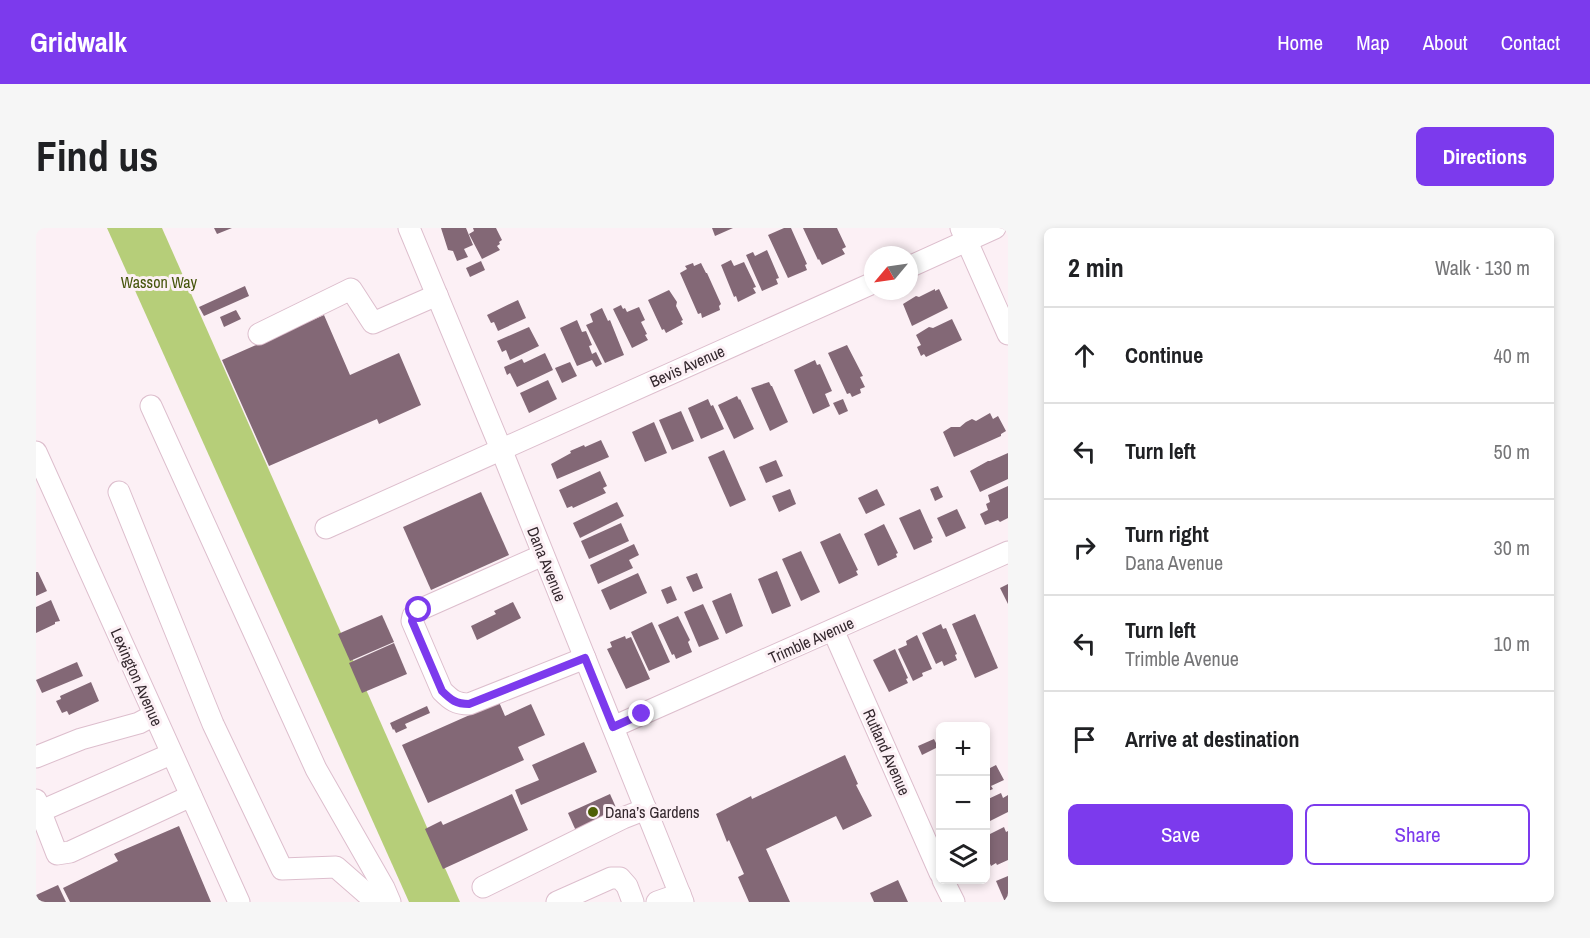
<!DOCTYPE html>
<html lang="en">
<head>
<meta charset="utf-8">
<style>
  :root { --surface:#fff; --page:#f6f6f6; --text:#202124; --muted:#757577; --line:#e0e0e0; --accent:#7c3aed }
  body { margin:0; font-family:"Archivo Narrow",sans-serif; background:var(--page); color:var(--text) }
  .controls { position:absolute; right:18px; bottom:18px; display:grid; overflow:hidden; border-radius:9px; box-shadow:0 3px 9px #0003 }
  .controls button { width:54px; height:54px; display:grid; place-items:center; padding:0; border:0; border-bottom:2px solid var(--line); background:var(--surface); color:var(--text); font:30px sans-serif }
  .compass { position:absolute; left:828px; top:18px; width:54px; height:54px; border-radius:50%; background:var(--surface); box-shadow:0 3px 9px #0003; rotate:241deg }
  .stop { position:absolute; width:18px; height:18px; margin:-14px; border:4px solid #7c3aed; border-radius:50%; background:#fff }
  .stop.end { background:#7c3aed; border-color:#fff; box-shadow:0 2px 6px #0008 }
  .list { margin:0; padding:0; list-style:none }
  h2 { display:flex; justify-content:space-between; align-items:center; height:78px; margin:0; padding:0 24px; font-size:26px }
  h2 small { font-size:20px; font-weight:400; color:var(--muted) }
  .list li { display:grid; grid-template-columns:39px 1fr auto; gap:18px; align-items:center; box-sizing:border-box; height:96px; padding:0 24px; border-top:2px solid var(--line) }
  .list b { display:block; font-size:22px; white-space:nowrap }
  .list p { margin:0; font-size:20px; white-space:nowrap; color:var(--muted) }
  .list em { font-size:20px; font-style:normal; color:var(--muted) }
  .actions { display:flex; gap:12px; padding:18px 24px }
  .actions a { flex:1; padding:14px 0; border:2px solid var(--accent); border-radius:9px; text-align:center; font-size:21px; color:var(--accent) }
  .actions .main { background:var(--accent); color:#fff }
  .icon { flex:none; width:33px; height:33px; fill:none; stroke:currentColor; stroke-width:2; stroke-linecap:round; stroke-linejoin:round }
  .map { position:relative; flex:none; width:972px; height:674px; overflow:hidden; border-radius:9px }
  header { display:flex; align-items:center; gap:36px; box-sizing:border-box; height:84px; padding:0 30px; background:var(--accent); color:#fff }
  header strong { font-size:28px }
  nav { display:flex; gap:33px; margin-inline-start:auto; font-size:21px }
  .intro { display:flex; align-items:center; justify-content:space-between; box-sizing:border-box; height:144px; padding:0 36px }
  h1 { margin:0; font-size:42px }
  .button { padding:15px 27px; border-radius:9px; background:var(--accent); color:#fff; font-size:21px; font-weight:700 }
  main { display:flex; gap:36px; padding:0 36px }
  aside { flex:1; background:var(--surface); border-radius:9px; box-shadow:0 3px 9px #0003 }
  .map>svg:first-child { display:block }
  .green { fill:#b6ce79 }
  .building { fill:#836876 }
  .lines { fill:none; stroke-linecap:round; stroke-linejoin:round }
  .minor-casing { stroke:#ddbecd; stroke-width:23 }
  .minor { stroke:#fff; stroke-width:21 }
  .route { stroke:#7c3aed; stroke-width:8 }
  .poi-dot { fill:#4e6006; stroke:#fcf0f5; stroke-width:2 }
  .labels { text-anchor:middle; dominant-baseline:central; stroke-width:6; stroke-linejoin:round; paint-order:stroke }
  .park-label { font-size:16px; fill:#45550b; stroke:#fcf0f5 }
  .street-label { font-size:16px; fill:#34282e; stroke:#fcf0f5 }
  .poi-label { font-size:16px; fill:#34282e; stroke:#fcf0f5; text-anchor:start }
</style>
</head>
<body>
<header>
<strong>Gridwalk</strong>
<nav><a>Home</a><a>Map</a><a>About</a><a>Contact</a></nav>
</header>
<div class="intro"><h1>Find us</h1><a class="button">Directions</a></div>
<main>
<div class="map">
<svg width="972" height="674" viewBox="0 0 972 674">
  <rect width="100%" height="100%" fill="#fcf0f5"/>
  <polygon class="green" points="71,0 126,0 424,674 373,674"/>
  <g class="building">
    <polygon points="178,0 196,0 181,6"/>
    <polygon points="405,0 430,0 437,17 428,21 432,29 421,33 417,23 412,22"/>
    <polygon points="437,0 460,0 466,12 463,14 464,16 461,18 464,22 446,31 433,6 438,3"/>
    <polygon points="676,0 697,0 679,8"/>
    <polygon points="748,0 755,0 771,36 769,37 771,42 752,50 732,7"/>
    <polygon points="767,0 801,0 810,19 806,21 809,26 786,37 783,31 782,32"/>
    <polygon points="731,22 743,50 740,51 742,56 726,63 710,27 717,24 719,28"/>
    <polygon points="695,32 698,38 708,34 720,59 717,60 720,65 702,74 700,68 698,69 685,37"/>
    <polygon points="445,33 449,42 434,49 430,40"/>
    <polygon points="657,35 658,38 665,35 670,45 671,45 685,76 683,78 684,82 666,90 665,85 662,86 644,45 651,41 649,38"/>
    <polygon points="209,58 213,68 168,88 163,79"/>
    <polygon points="899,61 899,63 903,61 912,80 876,98 867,76 880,68 883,69"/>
    <polygon points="633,62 641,74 640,78 647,92 645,93 647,96 630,105 628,101 626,102 612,72"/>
    <polygon points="482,72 490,90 462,103 458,94 455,95 451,87"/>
    <polygon points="585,77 587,81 589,80 591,84 603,79 609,92 605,94 611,106 609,107 612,112 596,120 577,81"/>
    <polygon points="566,80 572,93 574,92 588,127 569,135 550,97 557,94 554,86"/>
    <polygon points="200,82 205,91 188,99 184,89"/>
    <polygon points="288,87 314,147 363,125 385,177 343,196 341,191 233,238 186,132"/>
    <polygon points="916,91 926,112 890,129 888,126 885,128 881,119 885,117 880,107 893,99 897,100"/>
    <polygon points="541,92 546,104 550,103 556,117 553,118 556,126 560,124 566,136 560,139 556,132 541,138 524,100"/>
    <polygon points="493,99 503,118 474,132 470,122 466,124 461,113"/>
    <polygon points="811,117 827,148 824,149 829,159 824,161 825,165 816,169 814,165 811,166 792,125"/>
    <polygon points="509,125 517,142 481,159 474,145 471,147 468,139 486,131 488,135"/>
    <polygon points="779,132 781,137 784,136 796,163 789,166 794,178 777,186 758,142"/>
    <polygon points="534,134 541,148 526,155 519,140"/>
    <polygon points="512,152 521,171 493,185 484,165"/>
    <polygon points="733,154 735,158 736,158 752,194 734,203 715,160"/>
    <polygon points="701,168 703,172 704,171 718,201 698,211 682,177"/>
    <polygon points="672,171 675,178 677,177 688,201 665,211 652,180"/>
    <polygon points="807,171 812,183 803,187 797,175"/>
    <polygon points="645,183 658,213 636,222 623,192"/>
    <polygon points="954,185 957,191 962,188 970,203 965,206 965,208 918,229 907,204 915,199 924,199 930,194 936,191 940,193"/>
    <polygon points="618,194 631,225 609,234 596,204"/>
    <polygon points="565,212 573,229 521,251 515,236 535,225 534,223 548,217 549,219"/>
    <polygon points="688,222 710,272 694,279 672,229"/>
    <polygon points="972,225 972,251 944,264 934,243 952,233 954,233"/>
    <polygon points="740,232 747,248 730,255 723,239"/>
    <polygon points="564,243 571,258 567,260 570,265 537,280 536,278 531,280 523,262"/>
    <polygon points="902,258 907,269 899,273 894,261"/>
    <polygon points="972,258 972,290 964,294 962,292 949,297 944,286 952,282 950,276 954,274 952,267"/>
    <polygon points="754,261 760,276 743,284 736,268"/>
    <polygon points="841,261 849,277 830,286 822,270"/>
    <polygon points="445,264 473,327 395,362 367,299"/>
    <polygon points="581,274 588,288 544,310 537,295"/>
    <polygon points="884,281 897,310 895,311 896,314 878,322 863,290"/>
    <polygon points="921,281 930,300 910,309 901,290"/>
    <polygon points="585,295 593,313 553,331 545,313"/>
    <polygon points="848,296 862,325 860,326 861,329 842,338 828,306"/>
    <polygon points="804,305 822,342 820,343 822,347 803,356 784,314"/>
    <polygon points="598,316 603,327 593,332 597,340 562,356 554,337"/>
    <polygon points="765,323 784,364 765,373 746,331"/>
    <polygon points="741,343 755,378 736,386 722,351"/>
    <polygon points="0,344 2,344 11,363 0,368"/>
    <polygon points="602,345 611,365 574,382 565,362"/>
    <polygon points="661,345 667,360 657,364 650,349"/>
    <polygon points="972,356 972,376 964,360"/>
    <polygon points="635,358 641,372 631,376 625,362"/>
    <polygon points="695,365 707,398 690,406 676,373"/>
    <polygon points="15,372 24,393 19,394 19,396 0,405 0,379"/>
    <polygon points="477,374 485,390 441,412 435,398 460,386 458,383"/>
    <polygon points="667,376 683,411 663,419 648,384"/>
    <polygon points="939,386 962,440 939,450 916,396"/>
    <polygon points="346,387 358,414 314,433 302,406"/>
    <polygon points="642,388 654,412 652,414 656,424 640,431 638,426 636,427 622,397"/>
    <polygon points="616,394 634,434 613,443 595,404"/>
    <polygon points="905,396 907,401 910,400 921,426 919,427 921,432 908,438 906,433 900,436 886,405"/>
    <polygon points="881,407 896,441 886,445 887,448 877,453 862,421 871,417 870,413"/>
    <polygon points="589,408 590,411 595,409 614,451 590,461 571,421 576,419 574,414"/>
    <polygon points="358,415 371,446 326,465 313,435"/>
    <polygon points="859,421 872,450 870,451 872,455 853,464 837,432"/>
    <polygon points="41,434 47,448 6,465 0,452"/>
    <polygon points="55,454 63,473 33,487 31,483 26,485 20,473 25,471 24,468"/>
    <polygon points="463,474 469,488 495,476 509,507 482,519 488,532 392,575 366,517"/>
    <polygon points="391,478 394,485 369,496 371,500 360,505 358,501 357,502 354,495"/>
    <polygon points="898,511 902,519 886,527 882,518"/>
    <polygon points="548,514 561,544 485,577 479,562 503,552 496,537"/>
    <polygon points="809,527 822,556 820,557 836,588 807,602 800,588 730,621 754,674 713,674 702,649 708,646 693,612 691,614 680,586 715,568 716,571"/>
    <polygon points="960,537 968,552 955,558 957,561 950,564 950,542"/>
    <polygon points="965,565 967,570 972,567 972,584 950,595 950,572"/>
    <polygon points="476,566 492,602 407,641 389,601 405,593 407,597"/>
    <polygon points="574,566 582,584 540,603 532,585"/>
    <polygon points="143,598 175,674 34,674 27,660 82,633 78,626"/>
    <polygon points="968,599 970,604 972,603 972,632 961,637 960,635 955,638 950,626 950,608"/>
    <polygon points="972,648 972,674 969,674 960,653"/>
    <polygon points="862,652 872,674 838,674 834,665"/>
    <polygon points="22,657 30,674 0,674 0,667"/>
  </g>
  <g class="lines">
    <defs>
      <g id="minor">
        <polyline points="373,0 465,221 647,674"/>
        <polyline points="925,0 972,106"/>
        <polyline points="873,39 959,0"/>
        <polyline points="223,106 315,61 337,95 401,67"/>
        <polyline points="115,178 280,541 348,660 354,674"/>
        <polyline points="0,224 203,674"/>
        <polyline points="83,264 177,496 246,641 300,639 340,674"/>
        <polyline points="290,300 837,55"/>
        <path d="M507 327 383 382 377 388 376 393 406 463C415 472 420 476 433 476L549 430"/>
        <polyline points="797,402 904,645"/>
        <polyline points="577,499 972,324"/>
        <polyline points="0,529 45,511 103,495 118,487"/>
        <polyline points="0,572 21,626 34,624 155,568"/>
        <polyline points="5,583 135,526"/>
        <polyline points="907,652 918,674"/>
        <polyline points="447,659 587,590 610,581"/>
        <polyline points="521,674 575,650 584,650 591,658 597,674"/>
        <polyline points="621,674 644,666"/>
      </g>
    </defs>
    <use href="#minor" class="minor-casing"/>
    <use href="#minor" class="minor"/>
  </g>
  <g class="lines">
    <path class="route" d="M383 382 377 388 376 393 406 463C415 472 420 476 433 476L549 430 577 499 606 486"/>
  </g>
  <circle class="poi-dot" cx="557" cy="584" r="6"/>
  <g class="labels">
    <g class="park-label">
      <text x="123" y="54">Wasson Way</text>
    </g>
    <g class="street-label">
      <text transform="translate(651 138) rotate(-24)">Bevis Avenue</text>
      <text transform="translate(511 336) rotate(68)">Dana Avenue</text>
      <text transform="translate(775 412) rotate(-24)">Trimble Avenue</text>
      <text transform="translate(101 449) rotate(66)">Lexington Avenue</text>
      <text transform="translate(851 524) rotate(66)">Rutland Avenue</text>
    </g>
    <g class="poi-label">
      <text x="569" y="584">Dana’s Gardens</text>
    </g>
  </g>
</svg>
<div class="controls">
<button>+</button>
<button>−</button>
<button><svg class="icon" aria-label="layers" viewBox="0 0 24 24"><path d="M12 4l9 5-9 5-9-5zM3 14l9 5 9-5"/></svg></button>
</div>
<svg class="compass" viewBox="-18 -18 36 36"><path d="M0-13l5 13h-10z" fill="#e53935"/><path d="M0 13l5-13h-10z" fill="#757577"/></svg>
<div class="stop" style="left:383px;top:382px"></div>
<div class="stop end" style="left:606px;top:486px"></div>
</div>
<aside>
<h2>2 min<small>Walk · 130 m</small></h2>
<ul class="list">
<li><svg class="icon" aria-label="ahead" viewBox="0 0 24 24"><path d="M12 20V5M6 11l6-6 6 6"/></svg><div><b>Continue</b></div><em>40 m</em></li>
<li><svg class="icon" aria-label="left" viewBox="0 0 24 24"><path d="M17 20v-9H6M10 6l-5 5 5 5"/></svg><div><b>Turn left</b></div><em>50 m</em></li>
<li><svg class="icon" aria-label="right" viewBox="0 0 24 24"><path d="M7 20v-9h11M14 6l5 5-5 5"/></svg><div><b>Turn right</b><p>Dana Avenue</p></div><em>30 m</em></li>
<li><svg class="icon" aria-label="left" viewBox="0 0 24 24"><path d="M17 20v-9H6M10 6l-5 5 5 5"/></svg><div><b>Turn left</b><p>Trimble Avenue</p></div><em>10 m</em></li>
<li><svg class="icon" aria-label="arrive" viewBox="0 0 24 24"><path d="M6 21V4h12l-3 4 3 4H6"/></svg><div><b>Arrive at destination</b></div></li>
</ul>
<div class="actions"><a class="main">Save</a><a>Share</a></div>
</aside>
</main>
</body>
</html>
